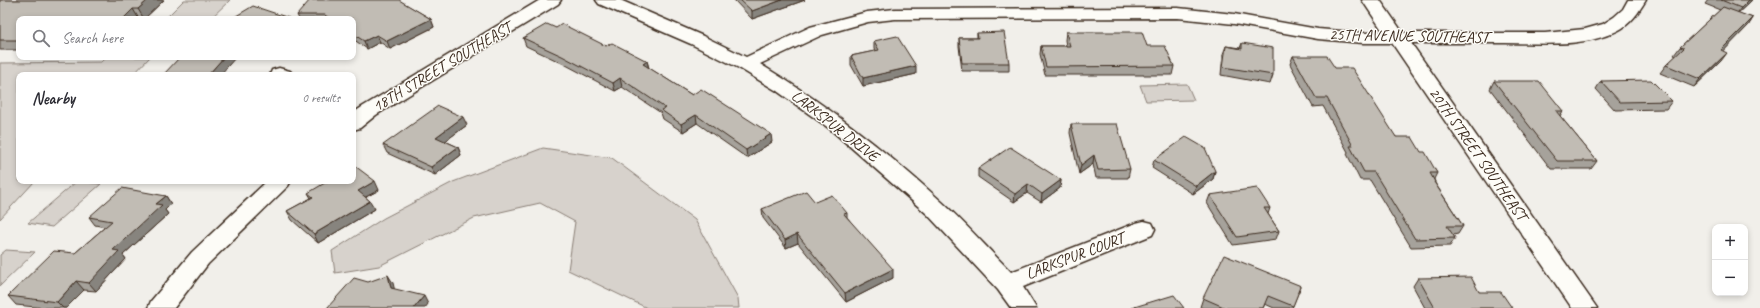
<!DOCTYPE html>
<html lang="en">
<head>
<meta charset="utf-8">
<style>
  :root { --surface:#fff; --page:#f2f2f3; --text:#2b2b33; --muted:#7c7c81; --line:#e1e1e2 }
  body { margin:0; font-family:Caveat,sans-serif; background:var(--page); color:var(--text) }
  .controls { position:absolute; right:12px; bottom:12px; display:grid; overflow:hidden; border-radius:8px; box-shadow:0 2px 6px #0003 }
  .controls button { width:36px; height:36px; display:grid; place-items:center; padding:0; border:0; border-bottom:1px solid var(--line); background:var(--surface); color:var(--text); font:20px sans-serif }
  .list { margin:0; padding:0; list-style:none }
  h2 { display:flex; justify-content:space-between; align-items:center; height:52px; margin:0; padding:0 16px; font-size:17px }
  h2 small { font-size:13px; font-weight:400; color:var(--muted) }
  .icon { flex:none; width:22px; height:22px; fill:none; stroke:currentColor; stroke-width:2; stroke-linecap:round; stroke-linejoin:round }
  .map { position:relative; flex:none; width:1760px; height:308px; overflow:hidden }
  .search { position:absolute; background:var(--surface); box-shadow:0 2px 6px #0003; left:16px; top:16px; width:340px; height:44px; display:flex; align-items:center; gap:10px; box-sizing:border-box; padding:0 14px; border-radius:8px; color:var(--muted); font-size:15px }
  .panel { position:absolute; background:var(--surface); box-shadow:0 2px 6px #0003; left:16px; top:72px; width:340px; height:112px; border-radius:8px }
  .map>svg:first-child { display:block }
  .green { fill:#d7d2cc; stroke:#897e75 }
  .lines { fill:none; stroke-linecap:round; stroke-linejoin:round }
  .street-casing { stroke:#3b2a1e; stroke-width:3 }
  .street { fill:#fdfcf7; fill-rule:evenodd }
  .wall { fill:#a6a29b; stroke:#3b2a1e }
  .shaded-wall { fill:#87847e; stroke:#3b2a1e }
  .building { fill:#c1bcb4; stroke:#3b2a1e }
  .labels { text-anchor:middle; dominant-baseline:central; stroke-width:3; stroke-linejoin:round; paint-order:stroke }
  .street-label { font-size:16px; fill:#3b2a1e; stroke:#fdfcf7 }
</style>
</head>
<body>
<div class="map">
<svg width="1760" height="308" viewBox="0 0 1760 308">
  <rect width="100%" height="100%" fill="#f1efea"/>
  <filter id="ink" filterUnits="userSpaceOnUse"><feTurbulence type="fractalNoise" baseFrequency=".025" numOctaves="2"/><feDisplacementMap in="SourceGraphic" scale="8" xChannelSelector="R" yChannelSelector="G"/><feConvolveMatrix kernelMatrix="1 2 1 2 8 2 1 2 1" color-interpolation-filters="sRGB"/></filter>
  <g filter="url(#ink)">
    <g class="green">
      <polygon points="184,0 230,0 210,19 165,19"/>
      <polygon points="106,57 150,57 133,75 19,75 19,181 35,181 0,219 0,63 101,62"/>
      <polygon points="1187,84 1194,100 1146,101 1140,85"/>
      <polygon points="543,148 612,158 695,220 738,298 739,308 647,308 568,270 575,222 540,203 474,218 379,266 335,273 332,251 384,218 453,182"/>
      <polygon points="77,181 101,184 52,227 28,223"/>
      <polygon points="6,250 35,252 0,286 0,255"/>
    </g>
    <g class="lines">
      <defs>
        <g id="street">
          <polygon points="540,0 561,0 558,4 376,115 360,128 353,130 353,113 362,107"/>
          <path d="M596 0H620L703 36 746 57 810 27 867 12 895 9 1178 8 1234 14 1318 29 1363 33H1384L1362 0H1380L1403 33H1545L1585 29 1603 24 1614 17 1623 9 1628 0H1646C1638 13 1631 24 1617 31 1584 48 1541 43 1505 43 1474 43 1442 43 1411 43L1597 308H1572L1392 43H1363L1318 39 1234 24 1178 18 895 19 868 22 822 35 760 64C826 104 886 151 942 202 966 224 988 249 1011 272L1136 223 1144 221 1152 223 1155 229 1152 235 1023 287 1036 308H1011L998 290 927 214 830 129 777 91 739 68 691 44 599 4Z"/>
          <polygon points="279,68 290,71 293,75 270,75 272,70"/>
          <polygon points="267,181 291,181 288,186 208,264 174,308 148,308 151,301 192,252"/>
        </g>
      </defs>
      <use href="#street" class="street-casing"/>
      <use href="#street" class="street"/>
    </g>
    <g class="wall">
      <polygon points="0,0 164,0 144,19 19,19 19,50 0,50"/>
      <polygon points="734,0 805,0 752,19"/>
      <polygon points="1708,0 1752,0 1738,13 1753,18 1748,26 1723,51 1721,61 1694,87 1660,73 1666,65 1676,56 1674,55 1680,47 1720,10 1705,4"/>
      <polygon points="400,1 431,19 434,27 390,49 380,42 367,49 353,39 353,19 299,19 297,15"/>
      <polygon points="556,28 606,46 647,61 649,68 692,95 772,142 747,158 697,123 683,132 663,119 661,113 622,87 615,91 564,64 526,46 523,38"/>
      <polygon points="1066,32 1147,46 1174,66 1172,75 1045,75 1040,54 1041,46 1066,46 1065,40"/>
      <polygon points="977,33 1009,63 1009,71 962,71 959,46 959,38 977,38"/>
      <polygon points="874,41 916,74 863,86 851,65 851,56 875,51 874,49"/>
      <polygon points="1242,43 1273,75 1270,84 1221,75 1223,54 1226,46 1240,48"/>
      <polygon points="1293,56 1335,68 1396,137 1421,152 1437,173 1434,179 1435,182 1435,183 1463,226 1458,234 1453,235 1455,238 1450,246 1411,247 1370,180 1360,180 1347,154 1348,152 1323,106 1313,107 1290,64"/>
      <polygon points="1494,81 1563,111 1560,116 1597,161 1591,169 1551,169 1490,89"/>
      <polygon points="1601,81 1672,101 1666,109 1615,110 1596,89"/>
      <polygon points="1071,124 1130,169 1128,178 1096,178 1093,164 1079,174 1070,133"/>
      <polygon points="467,125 445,141 458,147 461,155 435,175 387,153 383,145"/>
      <polygon points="1154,160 1215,171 1213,179 1193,194 1152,168"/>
      <polygon points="978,169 1061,180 1060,188 1041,202 1027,193 1014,202 978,177"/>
      <polygon points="379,190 366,197 375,209 318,243 292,220 287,211 311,198 308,193"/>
      <polygon points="1210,195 1270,208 1268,214 1279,231 1276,239 1233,245 1207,203"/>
      <polygon points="166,196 171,204 165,210 168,214 123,255 126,259 96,291 84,290 66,308 45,308 16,305 8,296 75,253 105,227 95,225 89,217"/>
      <polygon points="815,202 847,213 847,217 893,278 846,302 798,243 786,248 763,218 762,209"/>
      <polygon points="1418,278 1479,292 1512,308 1425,308 1413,286"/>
      <polygon points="1301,286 1292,308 1274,308 1265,304 1263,308 1203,308 1200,307 1203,298"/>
    </g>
    <g class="shaded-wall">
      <polygon points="148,0 164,0 144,19 138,9"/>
      <polygon points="782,0 805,0 752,19 752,11"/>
      <polygon points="1749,0 1752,0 1735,16 1741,8"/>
      <polygon points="133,9 139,19 123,19"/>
      <polygon points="1753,18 1748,26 1716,59 1721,50"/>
      <polygon points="431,19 434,27 390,49 387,41"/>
      <polygon points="377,35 380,42 367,49 364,41"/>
      <polygon points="1727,53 1721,61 1694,87 1700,79"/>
      <polygon points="224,57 236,57 220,75 208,75"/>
      <polygon points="647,61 649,69 643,64"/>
      <polygon points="916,66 916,74 863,86 863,78"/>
      <polygon points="620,78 622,87 615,91 613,83"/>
      <polygon points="696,115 697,123 683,132 681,124"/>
      <polygon points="463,117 467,125 440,145 436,137"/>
      <polygon points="771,134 772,142 747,158 746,150"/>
      <polygon points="458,147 461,155 435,175 431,167"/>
      <polygon points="1094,155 1093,164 1079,174 1081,165"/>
      <polygon points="1215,171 1213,179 1193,194 1196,186"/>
      <polygon points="1061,180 1060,188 1041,202 1042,194"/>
      <polygon points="375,181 379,190 362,199 358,191"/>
      <polygon points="1028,184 1027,193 1014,202 1015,194"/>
      <polygon points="166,196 171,204 165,210 168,214 123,255 126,259 96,291 89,283 113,250 156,204"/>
      <polygon points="370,201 375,209 318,243 314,234"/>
      <polygon points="797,234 798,243 786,248 785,240"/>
      <polygon points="893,269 893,278 846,302 845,293"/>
      <polygon points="388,275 393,283 396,296 391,288"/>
      <polygon points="76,281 84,290 66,308 63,308 57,302"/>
      <polygon points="424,296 428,304 425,308 414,308"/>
    </g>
    <g class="building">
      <polygon points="0,0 148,0 138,9 133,9 123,19 19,19 19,40 0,40"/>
      <polygon points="310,0 399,0 431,19 387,41 377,35 364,41 353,34 353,19 330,19 325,15 297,15"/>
      <polygon points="740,0 782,0 752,11"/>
      <polygon points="1721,0 1749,0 1741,8"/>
      <polygon points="253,6 289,18 287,19 231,19"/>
      <polygon points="1723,7 1753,18 1721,50 1727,53 1700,79 1666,65 1684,48 1680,47"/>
      <polygon points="547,24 556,28 562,24 606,46 612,43 647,61 643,64 692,95 701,89 771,134 746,150 696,115 681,124 661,110 665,108 620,78 613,83 562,56 523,38"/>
      <polygon points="1004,32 1009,63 962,63 959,38 978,38 977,33"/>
      <polygon points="1066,32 1142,32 1147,46 1165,46 1174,66 1046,67 1041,46 1070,46"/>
      <polygon points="897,36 916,66 863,78 851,56 879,50 874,41"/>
      <polygon points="1242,43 1273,48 1273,75 1223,67 1226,46 1242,49"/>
      <polygon points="1293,56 1327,56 1335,68 1352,68 1396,137 1412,137 1421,152 1425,152 1437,173 1430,173 1435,182 1434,182 1463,226 1447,226 1455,238 1415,239 1374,172 1364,172 1350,146 1353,146 1327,98 1316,98"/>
      <polygon points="180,57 224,57 208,75 163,75"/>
      <polygon points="1651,80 1672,101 1620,102 1601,81"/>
      <polygon points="1494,81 1539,81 1563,111 1556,111 1597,161 1557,161"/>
      <polygon points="438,106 463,117 436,137 458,147 431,167 383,145"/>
      <polygon points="1071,124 1117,124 1130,169 1098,170 1094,155 1081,165"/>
      <polygon points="1186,137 1205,148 1215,171 1196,186 1154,160"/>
      <polygon points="1010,147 1061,180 1042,194 1028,184 1015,194 978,169"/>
      <polygon points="355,166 375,181 358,191 370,201 314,234 287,211 313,197 308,193 328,181 353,181 353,167"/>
      <polygon points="122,188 166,196 156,204 162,205 113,250 119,251 89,283 76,281 57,302 8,296 54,251 75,253 112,221 89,217"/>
      <polygon points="1257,188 1270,208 1264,208 1279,231 1237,237 1210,195"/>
      <polygon points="806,191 815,202 832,195 847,213 844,214 893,269 845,293 797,234 785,240 762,209"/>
      <polygon points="1224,255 1301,286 1293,306 1268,296 1263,308 1226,308 1203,298"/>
      <polygon points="388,275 391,288 424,296 414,308 327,308 354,278 368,282"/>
      <polygon points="1471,277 1479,292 1501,292 1512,308 1435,308 1418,278"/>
      <polygon points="1174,295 1184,308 1131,308"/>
    </g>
  </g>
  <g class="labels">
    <g class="street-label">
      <text transform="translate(1409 36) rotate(1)">25TH AVENUE SOUTHEAST</text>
      <text transform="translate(442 67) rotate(-31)">18TH STREET SOUTHEAST</text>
      <text transform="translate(835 126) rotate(38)">LARKSPUR DRIVE</text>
      <text transform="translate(1478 154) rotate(55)">20TH STREET SOUTHEAST</text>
      <text transform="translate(1075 256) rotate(-21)">LARKSPUR COURT</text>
    </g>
  </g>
</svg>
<div class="controls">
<button>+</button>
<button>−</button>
</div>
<div class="search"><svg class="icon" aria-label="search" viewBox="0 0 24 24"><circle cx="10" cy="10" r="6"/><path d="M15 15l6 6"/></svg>Search here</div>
<section class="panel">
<h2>Nearby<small>0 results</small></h2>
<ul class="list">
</ul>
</section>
</div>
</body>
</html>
